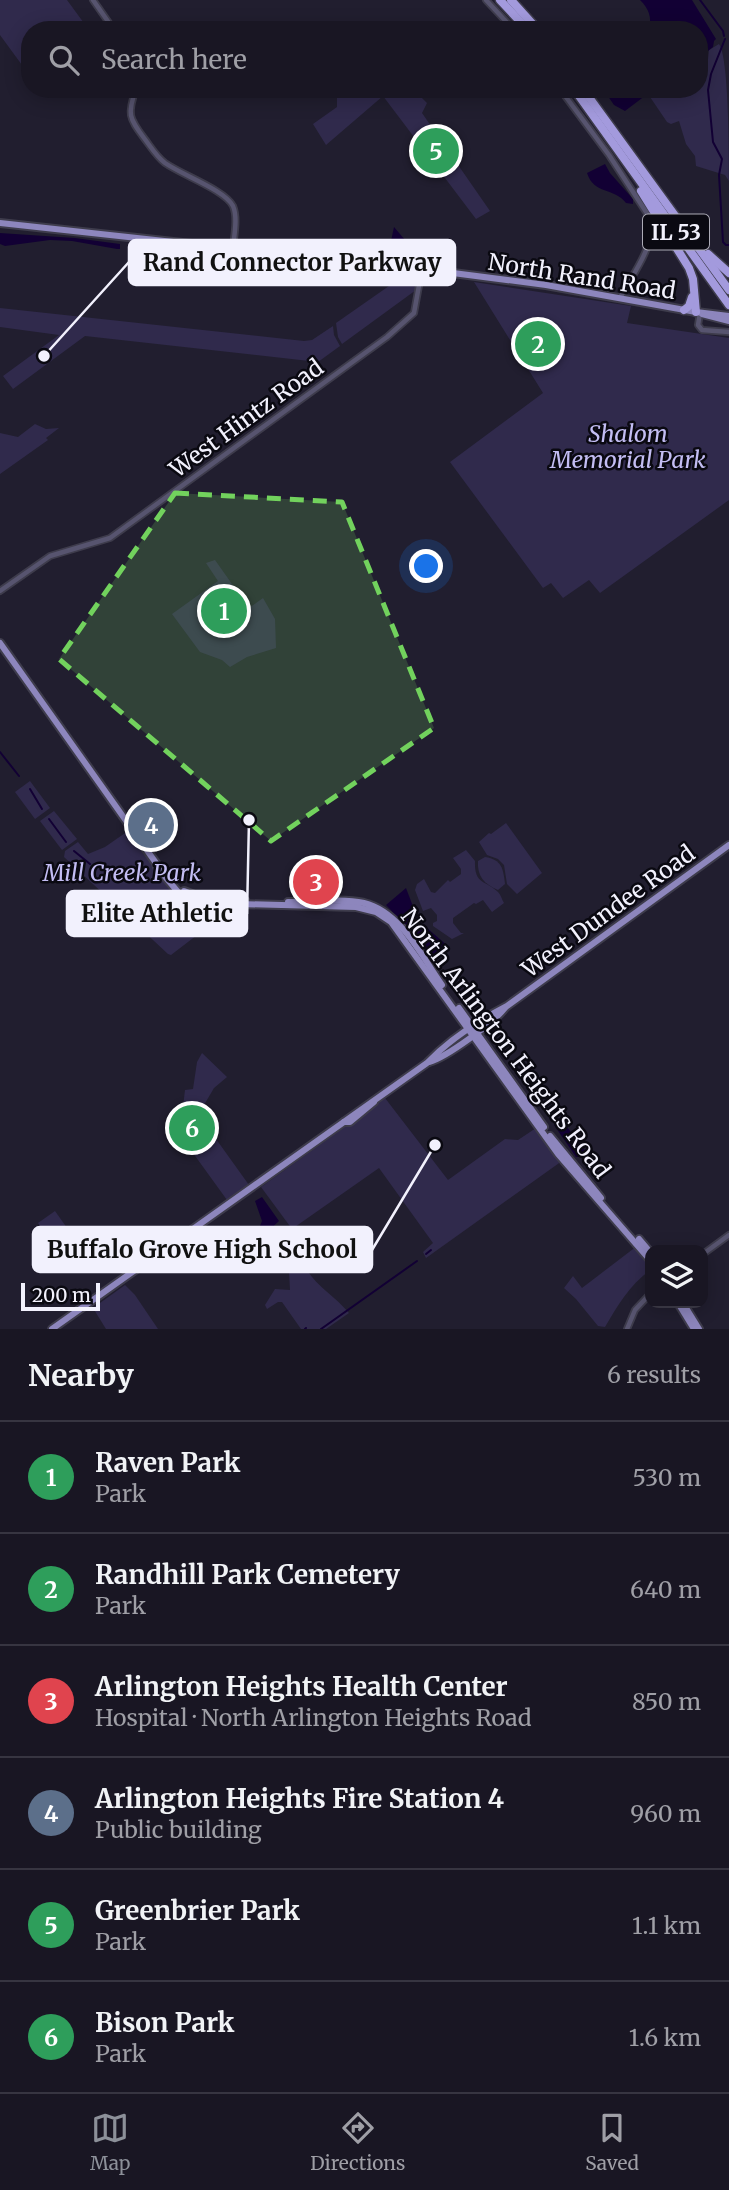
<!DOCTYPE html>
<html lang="en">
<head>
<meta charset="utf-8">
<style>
  :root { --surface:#191623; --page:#262330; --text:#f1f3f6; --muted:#9f9fa6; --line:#373541; --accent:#8c9099 }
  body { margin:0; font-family:Merriweather,serif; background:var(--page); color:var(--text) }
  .controls { position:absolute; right:21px; bottom:21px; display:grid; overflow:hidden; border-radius:14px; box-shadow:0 4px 18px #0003 }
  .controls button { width:63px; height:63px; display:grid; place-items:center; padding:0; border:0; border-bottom:2px solid var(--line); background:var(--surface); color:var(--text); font:35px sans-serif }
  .scale { position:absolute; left:21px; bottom:18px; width:79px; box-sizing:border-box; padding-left:7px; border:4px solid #f2f1fd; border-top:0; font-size:19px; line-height:24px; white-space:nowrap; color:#f2f1fd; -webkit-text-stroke:5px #0a0911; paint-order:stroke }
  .you { position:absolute; left:427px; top:567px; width:24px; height:24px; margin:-18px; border:5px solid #fff; border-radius:50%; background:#1a73e8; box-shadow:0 0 0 10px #1a73e833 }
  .badge { display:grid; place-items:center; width:46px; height:46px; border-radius:50%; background:var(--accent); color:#fff; font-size:23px; font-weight:700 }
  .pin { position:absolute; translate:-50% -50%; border:4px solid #fff; box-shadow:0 2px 7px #0006 }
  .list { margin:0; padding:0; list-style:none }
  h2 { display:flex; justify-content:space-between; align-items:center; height:91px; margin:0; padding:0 28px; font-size:30px }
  h2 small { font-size:23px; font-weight:400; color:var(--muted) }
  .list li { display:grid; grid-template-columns:46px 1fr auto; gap:21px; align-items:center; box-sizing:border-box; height:112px; padding:0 28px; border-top:2px solid var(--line) }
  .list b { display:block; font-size:26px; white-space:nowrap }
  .list p { margin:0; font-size:23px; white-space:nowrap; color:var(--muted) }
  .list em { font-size:23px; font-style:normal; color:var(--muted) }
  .icon { flex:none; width:38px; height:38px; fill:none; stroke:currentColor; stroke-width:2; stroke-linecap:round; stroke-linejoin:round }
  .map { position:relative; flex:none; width:729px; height:1329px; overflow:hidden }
  .search { position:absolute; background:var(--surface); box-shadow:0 4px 18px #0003; left:21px; right:21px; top:21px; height:77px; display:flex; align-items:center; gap:18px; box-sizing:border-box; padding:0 24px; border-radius:28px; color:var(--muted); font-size:26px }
  .sheet { height:763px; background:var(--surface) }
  nav { display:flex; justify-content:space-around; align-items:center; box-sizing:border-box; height:98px; border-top:2px solid var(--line); background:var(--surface); font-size:19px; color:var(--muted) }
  nav a { display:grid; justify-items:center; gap:4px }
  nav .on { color:var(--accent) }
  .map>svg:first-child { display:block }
  .green { fill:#302a4c }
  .water { fill:#120034 }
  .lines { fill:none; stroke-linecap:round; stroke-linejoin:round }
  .stream { stroke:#120034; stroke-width:2 }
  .minor-casing { stroke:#3e3c4c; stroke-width:8 }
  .major-casing { stroke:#3e3c4c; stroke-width:10 }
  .highway-casing { stroke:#3e3c4c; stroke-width:11 }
  .minor { stroke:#57546f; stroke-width:4.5 }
  .major { stroke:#8d86bd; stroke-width:6 }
  .highway { stroke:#a39add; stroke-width:8 }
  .marked { fill:#72d25d; fill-opacity:0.2; stroke:#72d25d; stroke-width:5; stroke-dasharray:14 9; stroke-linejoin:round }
  .labels { text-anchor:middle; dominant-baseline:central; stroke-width:5; stroke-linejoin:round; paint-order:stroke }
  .shield { fill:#0a0911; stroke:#acabb6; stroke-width:2 }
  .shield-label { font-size:21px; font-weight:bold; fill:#f2f1fd }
  .street-label { font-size:23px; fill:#f2f1fd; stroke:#0a0911 }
  .park-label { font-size:23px; font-style:italic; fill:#c3bdf3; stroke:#0a0911 }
  .leader { fill:none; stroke:#f2f1fd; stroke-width:2.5 }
  .callout-dot { fill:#f2f1fd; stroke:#0a0911; stroke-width:2.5 }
  .callout { fill:#f2f1fd; stroke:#f2f1fd; stroke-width:2.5 }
  .callout-label { font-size:24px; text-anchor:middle; font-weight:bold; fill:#111 }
</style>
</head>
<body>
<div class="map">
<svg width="729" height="1329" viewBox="0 0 729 1329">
  <rect width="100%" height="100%" fill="#211e2f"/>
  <g class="green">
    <polygon points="0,0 67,0 89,30 30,30 30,76 0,35"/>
    <path d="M719 44C729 57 729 156 729 181L725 175 696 166 695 156 686 144 679 121 671 124 667 122 648 94 654 89H699V68L708 59 709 50Z"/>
    <polygon points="357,89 413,89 427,103 422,113 490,211 476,219 383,96 326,145 313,124 337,107 337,96 343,91 350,97"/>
    <polygon points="409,272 418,274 416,290 342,344 338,337 336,323"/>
    <polygon points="474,282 631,306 627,323 729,338 729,500 600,593 589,580 563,598 551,583 543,588 450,462 543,393"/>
    <polygon points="0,308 304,341 312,340 333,326 334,335 340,346 318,362 85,336 13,389 3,376 59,335 0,327"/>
    <polygon points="35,424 46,429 59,428 46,438 48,440 0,474 0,433 18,437"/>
    <polygon points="215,560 249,608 263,598 275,619 276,648 247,657 230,667 222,660 200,652 172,614 218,581 206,563"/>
    <polygon points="30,781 50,808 35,819 15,792"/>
    <polygon points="54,811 77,839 62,850 40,821"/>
    <polygon points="506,823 542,873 517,894 507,884 504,865 498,859 487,855 479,842 489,833 491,834"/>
    <polygon points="128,831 168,886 194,905 194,919 201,932 171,955 168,954 64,857 65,851 78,842 88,854 105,847"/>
    <path d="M466 850 475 861C474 885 486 880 498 892 501 895 502 900 504 903L492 912 483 900 476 904 474 903 453 918V923L461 933H464L452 939 433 926V923L437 921V915L431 908 423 911 415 890 417 884 424 879 431 892 435 893 448 880 450 882 461 874V869L453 858Z"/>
    <path d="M485 857C502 860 503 868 505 884L498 890C484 884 477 876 478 861Z"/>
    <polygon points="202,1053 227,1077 214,1088 204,1105 211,1132 249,1185 227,1200 172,1124 182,1115 185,1090 193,1089 197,1062"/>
    <polygon points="385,1098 448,1180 505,1139 518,1140 536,1128 562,1161 426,1258 423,1252 433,1243 379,1168 292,1229 261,1187"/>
    <polygon points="55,1211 72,1235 55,1247 38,1223"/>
    <path d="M637 1246 650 1264V1270C629 1286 618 1305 605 1327L598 1326 576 1299 564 1288 573 1276 582 1288Z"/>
    <path d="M304 1265C314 1285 335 1296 349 1313L326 1329H301L282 1302H278L267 1309 265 1305 275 1289 290 1290 289 1271Z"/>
    <polygon points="125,1285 135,1295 158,1329 106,1329 93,1308"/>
  </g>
  <g class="water">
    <path d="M640 0H692L716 39 714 41 713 47 699 58V30H649C652 17 649 9 640 0Z"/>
    <polygon points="603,89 654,89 625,111 614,105"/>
    <path d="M605 164 610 173 633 199V204L626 203C614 187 594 195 587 173Z"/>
    <polygon points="394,227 411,247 414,256 388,255"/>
    <polygon points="0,233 75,238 120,244 120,249 117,249 72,241 50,240 5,246 0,244"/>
    <polygon points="406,888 417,917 405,925 386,905"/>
    <polygon points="424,928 427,928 449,947 437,958 431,957 416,938 415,934"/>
    <polygon points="561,1119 586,1152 580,1157 576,1157 554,1125"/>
    <polygon points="262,1197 279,1221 264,1235 277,1256 266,1255 265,1247 255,1238 262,1221 255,1201"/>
  </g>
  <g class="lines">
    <g class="stream">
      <polyline points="700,0 723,31 724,36"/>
      <polyline points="725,39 711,74 708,90 713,142 722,159 719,175 723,242 726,245 729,245"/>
      <polyline points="0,752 19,776"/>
      <polyline points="30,789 42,809"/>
      <polyline points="49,819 66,842"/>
      <polyline points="74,851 90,864"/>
      <polyline points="426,1254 431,1250"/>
      <polyline points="305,1329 306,1328"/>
      <polyline points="321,1329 417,1261"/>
    </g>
    <defs>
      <g id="minor">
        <polyline points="93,0 114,30"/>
        <polyline points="486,0 514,30"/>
        <path d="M136 89C127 114 129 118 144 138 151 147 156 156 165 163 182 175 225 190 233 206 238 218 234 235 233 249"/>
        <path d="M560 89 609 155 650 218C656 246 633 273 620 298"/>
        <polyline points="700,313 698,325 702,330 729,332"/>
        <polyline points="0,591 50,556 110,538 387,337 414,313 422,269"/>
        <polyline points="703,1254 729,1235"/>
        <polyline points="627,1329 635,1310 650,1294"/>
      </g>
      <g id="major">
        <polyline points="0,223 422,269 546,285 696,312 729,316"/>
        <polyline points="702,314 729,321"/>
        <polyline points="0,643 156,863 157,867 178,892 201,903 356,907 376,912 391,922 558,1154 650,1260"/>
        <polyline points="184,891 202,898 245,900"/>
        <path d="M288 902C312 902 341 898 364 903 401 912 422 957 442 985"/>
        <polyline points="459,1008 544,1127"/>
        <path d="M429 1062C447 1057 493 1023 505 1008"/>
        <polyline points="344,1122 350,1122 374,1102"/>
        <polyline points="550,1136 601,1198"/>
        <polyline points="639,1239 650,1252"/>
        <polyline points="678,1303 694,1329"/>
        <polyline points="683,1303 699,1329"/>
        <path d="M52 1329 427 1063C449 1040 480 1020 507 1006L729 845"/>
      </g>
      <g id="highway">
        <polyline points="500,0 528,30"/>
        <polyline points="511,0 538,30"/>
        <polyline points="574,89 729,305"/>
        <polyline points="583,89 729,290"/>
        <polyline points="641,191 689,268 693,279 696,312"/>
        <polyline points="708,254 729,273"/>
        <polyline points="684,310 689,306 692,297"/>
      </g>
    </defs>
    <use href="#minor" class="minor-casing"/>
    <use href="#major" class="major-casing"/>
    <use href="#highway" class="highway-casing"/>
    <use href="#minor" class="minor"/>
    <use href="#major" class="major"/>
    <use href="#highway" class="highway"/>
  </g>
  <path class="marked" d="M175 493 342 502 434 728 271 841 59 659Z"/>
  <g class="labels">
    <rect class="shield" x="643" y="214.5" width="66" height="35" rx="5"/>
    <g class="shield-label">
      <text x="676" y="232">IL 53</text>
    </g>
    <g class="street-label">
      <text transform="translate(582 276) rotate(9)">North Rand Road</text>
      <text transform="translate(246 418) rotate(-36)">West Hintz Road</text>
      <text transform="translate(608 911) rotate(-36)">West Dundee Road</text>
      <text transform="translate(506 1043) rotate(53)">North Arlington Heights Road</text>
    </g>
    <g class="park-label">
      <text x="628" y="433">Shalom<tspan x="628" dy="26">Memorial Park</tspan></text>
      <text x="122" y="872">Mill Creek Park</text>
    </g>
  </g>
  <path class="leader" d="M44 356L129 262M249 820L247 914M435 1145L372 1250"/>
  <g class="callout-dot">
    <circle cx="44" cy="356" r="7"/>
    <circle cx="249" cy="820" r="7"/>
    <circle cx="435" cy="1145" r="7"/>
  </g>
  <g class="callout">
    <rect x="129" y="240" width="326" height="45" rx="7"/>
    <rect x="67" y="891" width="180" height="45" rx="7"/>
    <rect x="33" y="1227" width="339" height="45" rx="7"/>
  </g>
  <g class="callout-label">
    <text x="292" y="271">Rand Connector Parkway</text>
    <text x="157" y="922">Elite Athletic</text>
    <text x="202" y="1258">Buffalo Grove High School</text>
  </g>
</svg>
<div class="controls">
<button><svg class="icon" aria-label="layers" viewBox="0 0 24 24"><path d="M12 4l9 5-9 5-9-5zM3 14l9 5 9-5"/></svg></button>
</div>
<div class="scale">200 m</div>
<div class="you"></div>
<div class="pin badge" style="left:224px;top:611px;background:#2e9e5b">1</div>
<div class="pin badge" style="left:538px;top:344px;background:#2e9e5b">2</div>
<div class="pin badge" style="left:316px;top:882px;background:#e0444e">3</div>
<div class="pin badge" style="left:151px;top:825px;background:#5c6f8a">4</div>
<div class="pin badge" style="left:436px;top:151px;background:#2e9e5b">5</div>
<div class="pin badge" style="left:192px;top:1128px;background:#2e9e5b">6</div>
<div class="search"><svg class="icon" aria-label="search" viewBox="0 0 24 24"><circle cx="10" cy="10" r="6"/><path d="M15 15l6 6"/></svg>Search here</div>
</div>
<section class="sheet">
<h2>Nearby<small>6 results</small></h2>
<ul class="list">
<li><span class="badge" style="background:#2e9e5b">1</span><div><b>Raven Park</b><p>Park</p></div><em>530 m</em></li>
<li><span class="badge" style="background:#2e9e5b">2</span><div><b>Randhill Park Cemetery</b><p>Park</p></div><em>640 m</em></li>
<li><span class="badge" style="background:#e0444e">3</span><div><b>Arlington Heights Health Center</b><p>Hospital · North Arlington Heights Road</p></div><em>850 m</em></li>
<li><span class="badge" style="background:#5c6f8a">4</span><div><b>Arlington Heights Fire Station 4</b><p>Public building</p></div><em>960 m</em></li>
<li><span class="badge" style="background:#2e9e5b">5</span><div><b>Greenbrier Park</b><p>Park</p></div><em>1.1 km</em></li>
<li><span class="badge" style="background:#2e9e5b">6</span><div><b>Bison Park</b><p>Park</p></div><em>1.6 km</em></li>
</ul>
</section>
<nav>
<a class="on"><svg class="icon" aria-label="map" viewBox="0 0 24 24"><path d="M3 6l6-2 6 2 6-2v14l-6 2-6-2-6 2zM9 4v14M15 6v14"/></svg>Map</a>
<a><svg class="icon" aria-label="directions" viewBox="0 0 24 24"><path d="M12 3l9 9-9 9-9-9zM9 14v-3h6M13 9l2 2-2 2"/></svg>Directions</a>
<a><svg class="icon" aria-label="saved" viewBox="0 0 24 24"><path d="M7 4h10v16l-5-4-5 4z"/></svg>Saved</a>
</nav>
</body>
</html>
